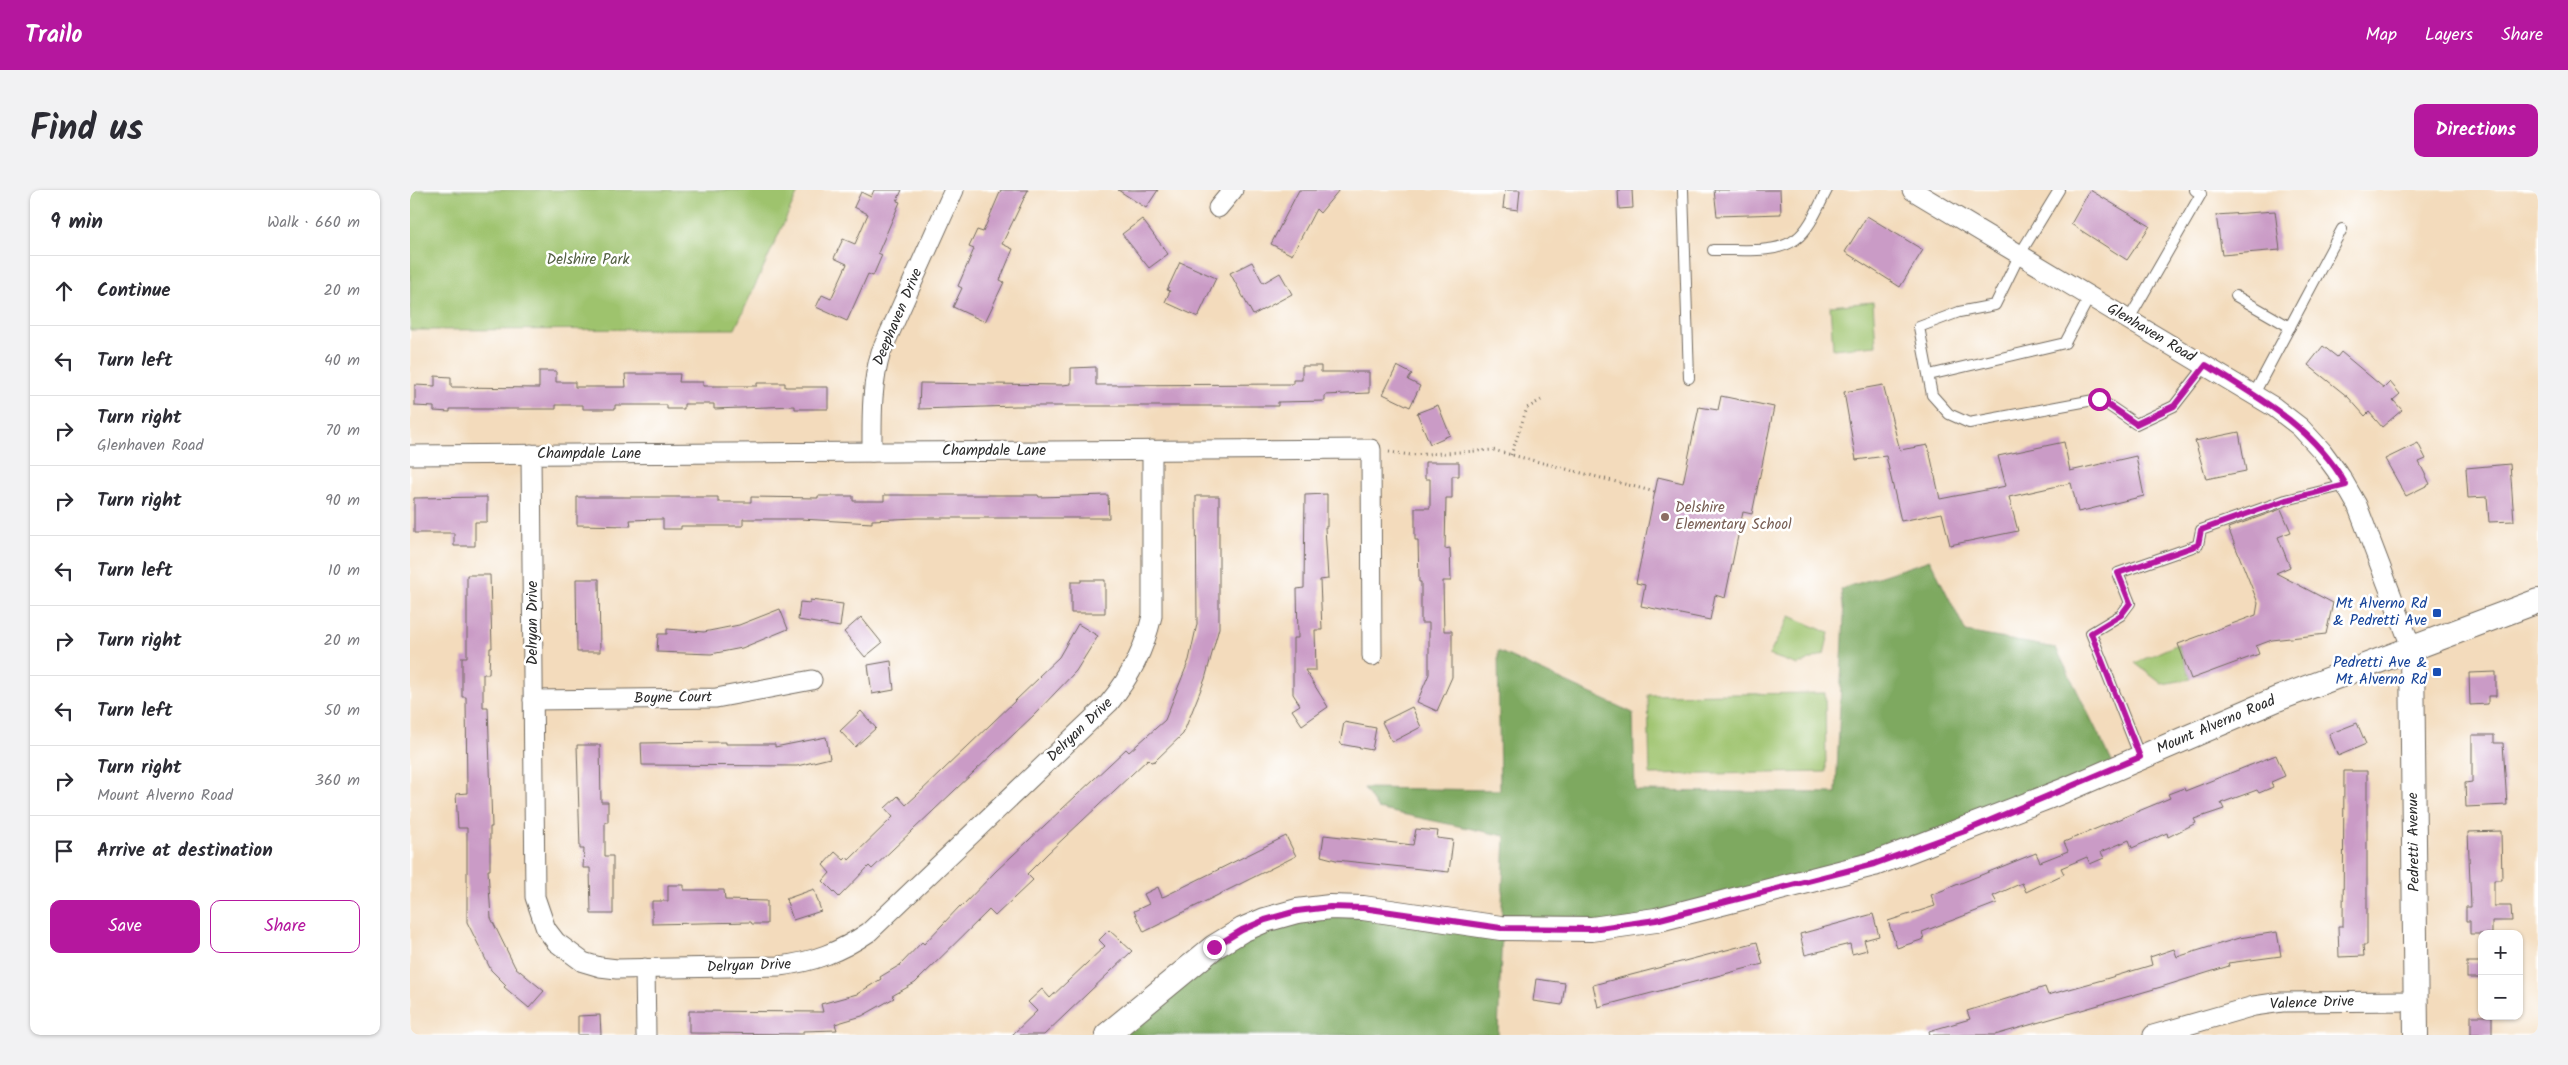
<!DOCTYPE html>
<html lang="en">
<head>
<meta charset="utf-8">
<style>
  :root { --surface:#fff; --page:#f2f2f3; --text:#2b2b33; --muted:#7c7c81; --line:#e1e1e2; --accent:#b5179e }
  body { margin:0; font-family:Kalam,sans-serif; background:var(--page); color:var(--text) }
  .controls { position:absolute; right:15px; bottom:15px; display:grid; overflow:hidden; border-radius:10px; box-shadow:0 1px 4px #0004 }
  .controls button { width:45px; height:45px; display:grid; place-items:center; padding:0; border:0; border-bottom:1px solid var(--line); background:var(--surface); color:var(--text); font:25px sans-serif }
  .stop { position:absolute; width:15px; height:15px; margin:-11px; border:4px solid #b5179e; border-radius:50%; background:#fff }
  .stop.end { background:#b5179e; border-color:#fff; box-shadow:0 1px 5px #0008 }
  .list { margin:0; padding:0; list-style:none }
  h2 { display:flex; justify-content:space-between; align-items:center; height:65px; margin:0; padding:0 20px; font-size:21px }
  h2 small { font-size:16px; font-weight:400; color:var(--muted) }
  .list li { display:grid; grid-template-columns:32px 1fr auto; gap:15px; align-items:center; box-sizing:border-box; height:70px; padding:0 20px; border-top:1px solid var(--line) }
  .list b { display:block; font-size:19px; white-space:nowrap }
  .list p { margin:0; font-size:16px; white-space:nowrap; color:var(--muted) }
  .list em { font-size:16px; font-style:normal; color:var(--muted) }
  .actions { display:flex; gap:10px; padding:15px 20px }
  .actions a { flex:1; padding:11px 0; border:1px solid var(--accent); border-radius:10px; text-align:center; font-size:18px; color:var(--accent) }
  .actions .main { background:var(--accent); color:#fff }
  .icon { flex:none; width:28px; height:28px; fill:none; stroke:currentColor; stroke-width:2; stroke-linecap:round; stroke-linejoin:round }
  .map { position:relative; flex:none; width:2128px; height:845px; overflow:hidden; border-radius:10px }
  header { display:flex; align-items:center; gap:30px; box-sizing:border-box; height:70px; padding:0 25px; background:var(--accent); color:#fff }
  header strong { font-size:24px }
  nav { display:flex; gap:28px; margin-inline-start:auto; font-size:18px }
  .intro { display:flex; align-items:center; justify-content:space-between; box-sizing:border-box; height:120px; padding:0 30px }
  h1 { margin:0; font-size:35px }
  .button { padding:12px 22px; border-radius:10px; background:var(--accent); color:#fff; font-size:18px; font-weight:700 }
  main { display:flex; gap:30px; padding:0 30px }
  aside { flex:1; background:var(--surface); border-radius:10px; box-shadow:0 1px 4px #0004 }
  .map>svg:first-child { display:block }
  .green { fill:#9ec36d; stroke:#64774c }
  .forest { fill:#7ea960; stroke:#546a46 }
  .building { fill:#ca9bc6 }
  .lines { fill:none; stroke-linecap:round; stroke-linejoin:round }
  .service-casing { stroke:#71695e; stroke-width:12 }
  .minor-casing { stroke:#71695e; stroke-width:21 }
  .tertiary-casing { stroke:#71695e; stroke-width:26 }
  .path { stroke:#71695e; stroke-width:3; stroke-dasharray:1 4; stroke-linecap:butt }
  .service { stroke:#fff; stroke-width:10 }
  .minor { stroke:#fff; stroke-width:19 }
  .tertiary { stroke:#fff; stroke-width:24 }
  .route { stroke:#b5179e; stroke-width:6 }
  .education-dot { fill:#8d6e63; stroke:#fff; stroke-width:2 }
  .transit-dot { fill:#1a4fb4; stroke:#fff; stroke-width:2 }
  .labels { text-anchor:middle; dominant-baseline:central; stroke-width:5; stroke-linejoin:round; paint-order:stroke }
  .park-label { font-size:15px; fill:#536042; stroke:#fff }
  .street-label { font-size:15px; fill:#2b2b2b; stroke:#fff }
  .education-label { font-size:15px; fill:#785e54; stroke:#fff; text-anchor:start }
  .transit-label { font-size:15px; fill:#164399; stroke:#fff; text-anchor:end }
</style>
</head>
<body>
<header>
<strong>Trailo</strong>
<nav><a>Map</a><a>Layers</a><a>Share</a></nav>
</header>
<div class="intro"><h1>Find us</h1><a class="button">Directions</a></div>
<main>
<aside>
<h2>9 min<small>Walk · 660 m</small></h2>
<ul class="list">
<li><svg class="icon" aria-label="ahead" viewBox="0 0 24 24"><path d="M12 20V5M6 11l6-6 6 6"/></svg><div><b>Continue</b></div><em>20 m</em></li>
<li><svg class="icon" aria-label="left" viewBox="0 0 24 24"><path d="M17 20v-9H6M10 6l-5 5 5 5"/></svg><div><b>Turn left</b></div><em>40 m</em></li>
<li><svg class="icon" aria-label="right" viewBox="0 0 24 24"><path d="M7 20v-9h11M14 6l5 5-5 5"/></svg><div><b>Turn right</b><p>Glenhaven Road</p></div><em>70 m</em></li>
<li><svg class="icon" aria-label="right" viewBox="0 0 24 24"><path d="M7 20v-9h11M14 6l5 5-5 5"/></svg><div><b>Turn right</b></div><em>90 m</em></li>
<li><svg class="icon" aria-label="left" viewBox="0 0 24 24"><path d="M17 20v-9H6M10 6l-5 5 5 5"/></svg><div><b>Turn left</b></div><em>10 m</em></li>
<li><svg class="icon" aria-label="right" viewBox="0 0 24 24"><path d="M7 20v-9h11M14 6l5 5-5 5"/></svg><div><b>Turn right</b></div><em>20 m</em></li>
<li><svg class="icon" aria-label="left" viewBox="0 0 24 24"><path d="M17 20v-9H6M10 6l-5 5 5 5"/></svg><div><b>Turn left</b></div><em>50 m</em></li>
<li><svg class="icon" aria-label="right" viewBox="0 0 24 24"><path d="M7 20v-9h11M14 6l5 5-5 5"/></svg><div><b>Turn right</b><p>Mount Alverno Road</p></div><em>360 m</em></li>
<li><svg class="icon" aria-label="arrive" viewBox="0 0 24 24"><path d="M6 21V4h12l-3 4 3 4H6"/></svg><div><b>Arrive at destination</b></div></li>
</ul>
<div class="actions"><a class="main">Save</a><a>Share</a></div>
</aside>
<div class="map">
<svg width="2128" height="845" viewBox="0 0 2128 845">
  <rect width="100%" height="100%" fill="#fff"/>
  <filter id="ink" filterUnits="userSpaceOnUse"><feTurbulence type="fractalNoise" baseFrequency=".02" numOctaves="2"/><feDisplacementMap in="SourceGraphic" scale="10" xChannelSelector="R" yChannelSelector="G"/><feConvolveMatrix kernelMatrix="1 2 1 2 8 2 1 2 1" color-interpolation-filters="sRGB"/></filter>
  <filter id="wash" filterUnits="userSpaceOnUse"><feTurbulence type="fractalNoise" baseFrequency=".0096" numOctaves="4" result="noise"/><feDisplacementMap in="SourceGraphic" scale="20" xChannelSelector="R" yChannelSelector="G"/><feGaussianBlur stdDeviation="1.12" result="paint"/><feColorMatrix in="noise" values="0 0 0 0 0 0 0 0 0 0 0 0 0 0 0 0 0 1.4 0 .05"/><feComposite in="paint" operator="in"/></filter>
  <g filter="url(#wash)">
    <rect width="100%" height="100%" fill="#f3dbbc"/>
    <g class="green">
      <polygon points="0,0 389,0 325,139 0,140"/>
      <polygon points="1463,112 1466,155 1423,159 1420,116"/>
      <polygon points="1380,426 1419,443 1414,464 1388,475 1359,465"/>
      <polygon points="1768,454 1781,489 1752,494 1725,473"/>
      <polygon points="1415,503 1416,582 1240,585 1238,505"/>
    </g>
    <polygon class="forest" points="1520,370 1556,442 1646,458 1705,578 1555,641 1246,730 1092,738 1088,845 697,845 804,757 887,721 1091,738 1095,646 968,619 954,598 1090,600 1088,461 1223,523 1225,601 1426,603 1434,426 1431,399"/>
    <g id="blocks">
      <g class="building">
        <polygon points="464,0 492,0 487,11 490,12 468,63 472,65 463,86 458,84 437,131 406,117 412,105 421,109 437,74 424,68 433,49 445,54 458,24 444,17 451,2 461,7"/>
        <polygon points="591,0 618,0 592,54 603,59 590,90 594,92 575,132 543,117 552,98 548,96 564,59 559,57 567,40 573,42"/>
        <polygon points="708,0 748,0 736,18"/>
        <polygon points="889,0 929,0 910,23 906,19 882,65 861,54"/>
        <polygon points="1095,0 1110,0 1108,20 1093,18"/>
        <polygon points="1208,0 1222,0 1223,18 1209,19"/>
        <polygon points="1304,0 1370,0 1371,24 1307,26"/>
        <polygon points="1680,0 1740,36 1717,70 1661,34"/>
        <polygon points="1865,21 1870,60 1812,65 1806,25"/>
        <polygon points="1457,26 1513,60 1490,97 1435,62"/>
        <polygon points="732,29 758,64 739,78 712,44"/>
        <polygon points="770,72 806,88 788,127 755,112 760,101 757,100"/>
        <polygon points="842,72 853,93 870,83 882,104 843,125 820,83"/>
        <polygon points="1913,156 1927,167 1931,162 1974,198 1980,192 1990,204 1983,210 1992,220 1972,237 1959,222 1955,226 1938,207 1898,175"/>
        <polygon points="892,176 911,176 911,182 959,182 959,203 915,205 915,211 868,212 868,216 606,216 509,219 510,193 653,195 661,194 661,178 686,177 686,195 883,194 883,190 892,190"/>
        <polygon points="987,176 1002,184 998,190 1010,196 1000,217 973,204"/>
        <polygon points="129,181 146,181 146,192 165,192 165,197 216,197 215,184 270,184 269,192 293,192 293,196 347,196 347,193 375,193 375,197 418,197 418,219 385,219 385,216 304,219 304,214 274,214 274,219 257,219 257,215 205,215 205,219 173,219 173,215 146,215 146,219 40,219 40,222 24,221 24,217 5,216 5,195 25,196 25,186 41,187 41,197 129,198"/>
        <polygon points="1473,195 1490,260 1518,255 1530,309 1596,296 1588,266 1654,252 1660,281 1726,266 1734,306 1668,322 1661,293 1599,307 1608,341 1540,355 1532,323 1491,331 1476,266 1446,270 1434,202"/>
        <polygon points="1311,206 1364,217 1342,324 1333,322 1315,408 1305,405 1300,430 1231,416 1235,395 1226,393 1248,287 1273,293 1289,217 1308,220"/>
        <polygon points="1028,215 1040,245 1020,254 1007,223"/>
        <polygon points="1829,242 1836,281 1796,289 1785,251"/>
        <polygon points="2008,253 2016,269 2009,272 2020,294 1996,306 1975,269"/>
        <polygon points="1015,272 1049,272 1049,286 1042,286 1042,308 1036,308 1035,359 1040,358 1041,391 1033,391 1034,441 1042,441 1042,487 1027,521 1007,512 1019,484 1019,433 1011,433 1011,392 1009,392 1008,350 1005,350 1005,318 1020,318 1020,289 1015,289"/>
        <polygon points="2100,274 2104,331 2079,332 2077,307 2058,308 2056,278"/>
        <polygon points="917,304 917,337 915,337 918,389 910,390 912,440 905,440 906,480 895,480 918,517 892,535 882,520 890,515 883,504 883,448 888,448 887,399 894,398 895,305"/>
        <polygon points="474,305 628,305 629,307 698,305 699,328 507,328 462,330 462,333 391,329 333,329 333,336 271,336 271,339 253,339 253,329 250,329 220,330 221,336 167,335 167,307 308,307 308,312 341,312 341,307 408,308 408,306 443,306 443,311 474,311"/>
        <polygon points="786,306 809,306 809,438 795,489 773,544 745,571 741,572 738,569 638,663 617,684 623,690 585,726 579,720 505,793 482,806 484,808 452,826 425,834 427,840 393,841 393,844 279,843 279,821 413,822 411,814 447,804 471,789 470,787 490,775 512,752 514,754 550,716 551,717 586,681 716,559 719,562 755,530 779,470 787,434"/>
        <polygon points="77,307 77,332 65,332 65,356 44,356 44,343 4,343 4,308"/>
        <polygon points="1871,319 1881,342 1868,347 1880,377 1866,383 1923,413 1916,444 1862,450 1846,456 1849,464 1781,489 1768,454 1846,425 1848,413 1818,338"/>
        <polygon points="57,385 80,385 82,458 80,458 79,484 73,484 73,517 78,517 82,637 80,637 80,680 78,680 81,728 105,777 134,801 119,818 94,797 96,795 81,780 57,732 57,638 48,638 46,604 57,603 56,507 52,507 52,467 57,467"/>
        <polygon points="166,389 189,389 190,462 167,462"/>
        <polygon points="671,390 695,390 695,423 661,423 661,392 671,392"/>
        <polygon points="400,410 433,414 430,437 388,430 390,412 400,413"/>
        <polygon points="370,419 378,439 332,458 301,464 247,462 248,444 257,444 257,439 294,442 329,435"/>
        <polygon points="451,427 472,453 455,467 434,442"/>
        <polygon points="668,434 688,446 666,481 625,524 462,679 459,676 429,707 413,691 420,683 413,675 425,662 434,670 437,667 439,670 483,627 475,618 488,606 496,615 508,604 630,487 629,486 649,467"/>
        <polygon points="481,471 484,500 462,504 458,475"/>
        <polygon points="2086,482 2086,506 2078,506 2078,514 2060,515 2059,483"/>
        <polygon points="1002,517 1011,537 982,552 972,532"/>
        <polygon points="451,521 466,538 445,557 430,541"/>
        <polygon points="934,532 966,538 962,560 930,554"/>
        <polygon points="1947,533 1956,554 1928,566 1919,544"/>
        <polygon points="2062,545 2084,545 2084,553 2093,553 2097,615 2056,617 2055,593 2062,592"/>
        <polygon points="416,547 420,568 387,576 232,575 231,553 316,552 316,554 365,554 365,557"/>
        <polygon points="167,555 190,555 191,612 198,612 198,632 195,632 195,666 203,666 203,724 181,724 180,678 173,678 174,659 170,659"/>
        <polygon points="1866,565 1875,586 1861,592 1863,597 1849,603 1847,600 1811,613 1814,619 1784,629 1786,633 1758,647 1757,643 1722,658 1719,650 1691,662 1694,668 1680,674 1677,667 1651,678 1654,684 1616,702 1612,693 1583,706 1587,713 1512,742 1514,749 1487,758 1478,731 1525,716 1521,705 1626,663 1630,672 1658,661 1654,652 1760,608 1758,604 1774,598 1775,601"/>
        <polygon points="1934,581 1957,581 1957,755 1953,755 1954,766 1929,767 1928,736 1933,736"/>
        <polygon points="1006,639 1028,641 1027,648 1043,650 1039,682 926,670 911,666 914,645 1003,655"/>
        <polygon points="2091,641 2092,690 2084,690 2084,716 2101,716 2102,731 2082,731 2082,744 2060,744 2060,731 2056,731 2056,717 2061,717 2058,642"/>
        <polygon points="876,646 886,666 734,742 724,721 739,714 734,704 748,697 752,707 755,706"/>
        <polygon points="258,695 274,695 274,700 314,700 315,710 357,711 357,734 342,734 341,732 242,734 242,711 258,711"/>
        <polygon points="404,699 411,721 383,730 376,709"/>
        <polygon points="1463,724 1469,746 1454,750 1457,760 1442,764 1440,754 1395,765 1390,744"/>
        <polygon points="699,740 722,761 634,845 602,845 627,821 618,812 632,799 640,808 695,756 689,750"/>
        <polygon points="1867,742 1871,766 1818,773 1819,776 1751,797 1585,845 1520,845 1519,841 1560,829 1557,821 1635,797 1638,805 1692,790 1742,775 1740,767 1764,759 1767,767 1829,748"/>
        <polygon points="1347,752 1353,774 1188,817 1183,795"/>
        <rect x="2057" y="772" width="15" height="16"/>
        <polygon points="1126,789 1155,793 1152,815 1123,811"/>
        <polygon points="190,825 191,845 168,845 168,826"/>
        <rect x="2061" y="826" width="21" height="19"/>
      </g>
    </g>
  </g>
  <g filter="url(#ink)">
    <use href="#blocks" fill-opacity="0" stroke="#71695e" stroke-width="1"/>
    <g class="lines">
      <defs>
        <g id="service">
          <polyline points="1273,0 1279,188"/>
          <polyline points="1649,0 1610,64 1585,115 1549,122 1509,137 1522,205 1539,224 1559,233 1689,209 1726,234 1764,216 1796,175"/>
          <path d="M1303 60C1328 59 1365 65 1386 49 1400 39 1409 15 1417 0"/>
          <polyline points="1826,106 1880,137"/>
          <polyline points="1719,129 1791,4 1785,0"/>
          <polyline points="1519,185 1655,153 1680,106"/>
          <polyline points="1844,204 1932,39"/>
          <polyline points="1730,567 1681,443 1711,425 1720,413 1708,383 1788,355 1791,340 1876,310 1936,295"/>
        </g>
        <g id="minor">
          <polyline points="1502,0 1864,217 1890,237 1912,261 1931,287 1947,315 2002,459"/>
          <polyline points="808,18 823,0"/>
          <path d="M462 262C462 227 461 195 471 162L544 0"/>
          <path d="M121 264 125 707 136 739 146 752 173 772 190 777 207 779 369 776C403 772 430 762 459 742L699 513C721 486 734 460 742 426V260"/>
          <polyline points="0,265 961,259 962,466"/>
          <polyline points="123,510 306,508 402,490"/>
          <polyline points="235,778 236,845"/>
          <polyline points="1743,845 1844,816 1872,812 2006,811"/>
        </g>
        <g id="tertiary">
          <polyline points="2002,459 2006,845"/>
          <polyline points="697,845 804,757 832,740 855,730 887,721 920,717 953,718 1091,738 1182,739 1246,730 1464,674 1653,601 1867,509 2128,411"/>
        </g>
      </defs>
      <use href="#service" class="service-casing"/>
      <use href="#minor" class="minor-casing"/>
      <use href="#tertiary" class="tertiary-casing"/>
      <g class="path">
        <polyline points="979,262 1001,265 1083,260 1245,302"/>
        <polyline points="1101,265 1117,218 1131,210"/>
      </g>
      <use href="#service" class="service"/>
      <use href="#minor" class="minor"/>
      <use href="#tertiary" class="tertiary"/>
    </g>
  </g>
  <g class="lines" filter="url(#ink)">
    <path class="route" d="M804 757 832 740 855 730 887 721 920 717 953 718 1091 738 1182 739 1246 730 1464 674 1555 641 1730 567 1681 443 1711 425 1720 413 1708 383 1788 355 1791 340 1876 310 1936 295C1904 238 1850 208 1796 175L1764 216 1726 234 1689 209"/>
  </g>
  <circle class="education-dot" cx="1255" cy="327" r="5"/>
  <g class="transit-dot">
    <rect x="2022" y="418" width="10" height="10" rx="2.5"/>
    <rect x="2022" y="477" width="10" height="10" rx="2.5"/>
  </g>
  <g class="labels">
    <g class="park-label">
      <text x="178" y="70">Delshire Park</text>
    </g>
    <g class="street-label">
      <text transform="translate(488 127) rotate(-67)">Deephaven Drive</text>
      <text transform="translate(1741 143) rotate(31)">Glenhaven Road</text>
      <text x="584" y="261">Champdale Lane</text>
      <text x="179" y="264">Champdale Lane</text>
      <text transform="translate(123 433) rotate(-90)">Delryan Drive</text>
      <text transform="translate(263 508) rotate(-1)">Boyne Court</text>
      <text transform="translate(1806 535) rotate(-23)">Mount Alverno Road</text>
      <text transform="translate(670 540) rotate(-44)">Delryan Drive</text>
      <text transform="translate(2004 652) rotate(-91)">Pedretti Avenue</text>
      <text transform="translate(339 776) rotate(-2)">Delryan Drive</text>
      <text transform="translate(1902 813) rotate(-2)">Valence Drive</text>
    </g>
    <g class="education-label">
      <text x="1265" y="318">Delshire<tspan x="1265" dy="17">Elementary School</tspan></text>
    </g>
    <g class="transit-label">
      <text x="2017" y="414">Mt Alverno Rd<tspan x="2017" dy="17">&amp; Pedretti Ave</tspan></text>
      <text x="2017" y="473">Pedretti Ave &amp;<tspan x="2017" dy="17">Mt Alverno Rd</tspan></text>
    </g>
  </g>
</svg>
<div class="controls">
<button>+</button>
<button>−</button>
</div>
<div class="stop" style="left:1689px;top:209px"></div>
<div class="stop end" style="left:804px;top:757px"></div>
</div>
</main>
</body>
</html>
